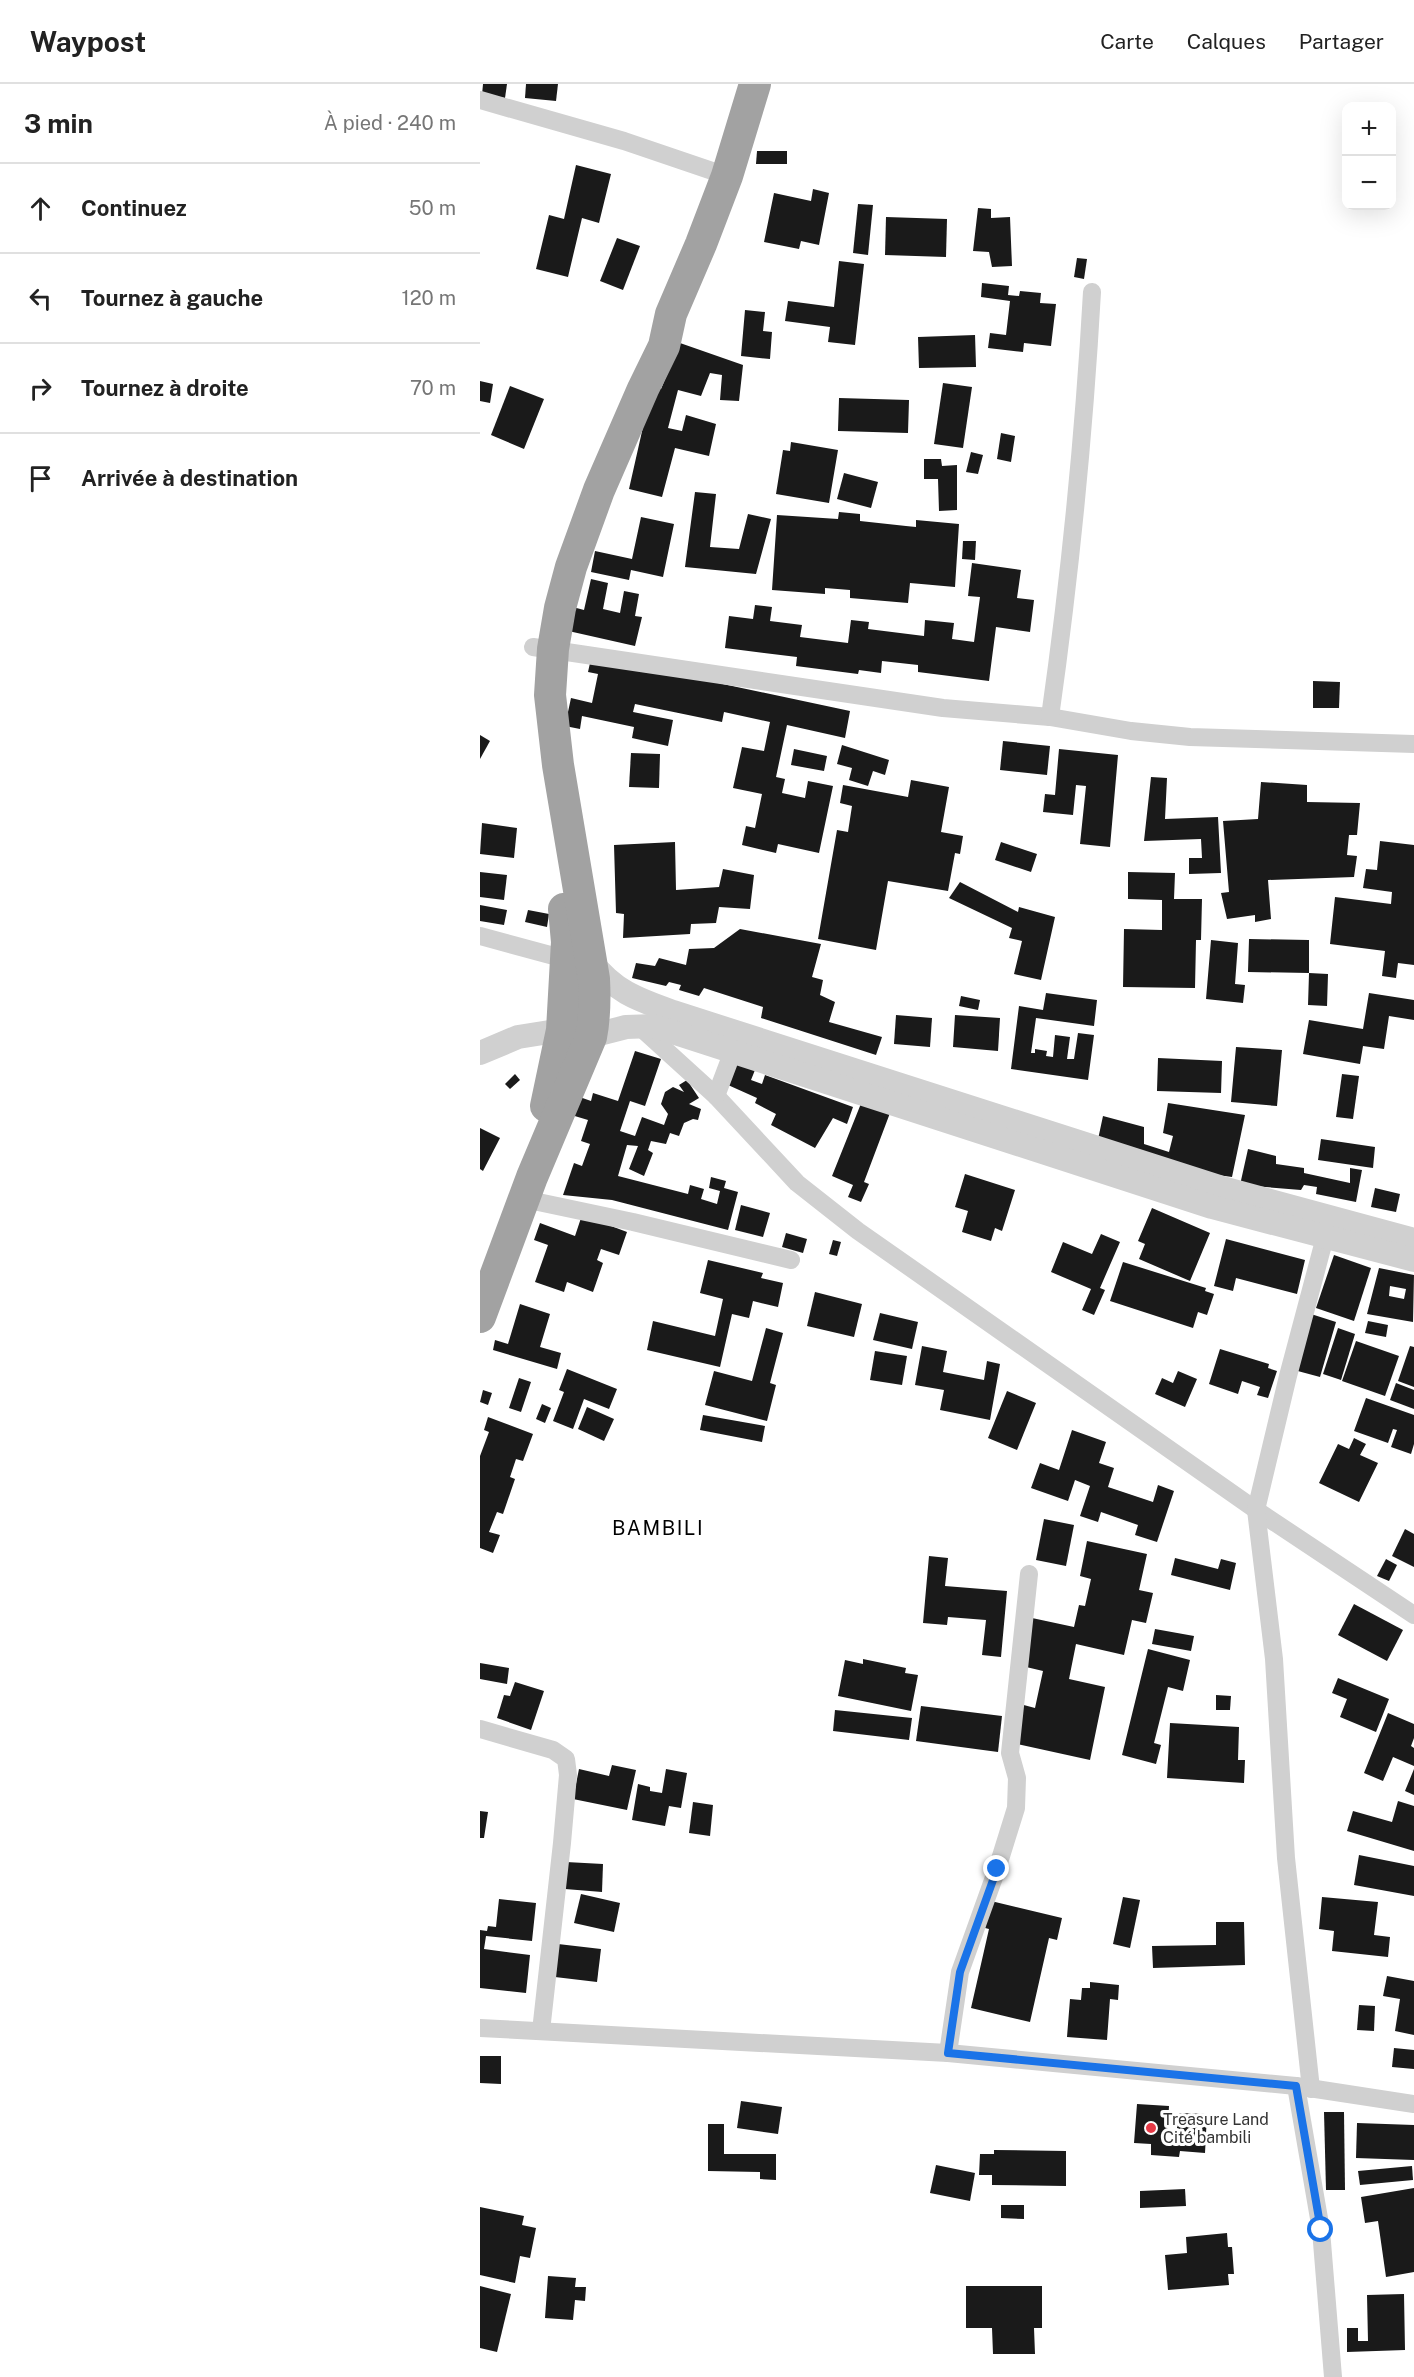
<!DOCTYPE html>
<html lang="fr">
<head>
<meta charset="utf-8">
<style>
  :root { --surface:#fff; --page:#f2f2f2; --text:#222; --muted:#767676; --line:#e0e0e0 }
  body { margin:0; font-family:"Public Sans",sans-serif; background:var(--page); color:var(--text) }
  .controls { position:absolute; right:18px; top:18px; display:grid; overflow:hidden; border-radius:12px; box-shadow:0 6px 24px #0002 }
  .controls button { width:54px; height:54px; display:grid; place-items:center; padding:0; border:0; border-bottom:2px solid var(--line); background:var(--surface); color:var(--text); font:30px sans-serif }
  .stop { position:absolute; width:18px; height:18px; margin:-14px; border:4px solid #1a73e8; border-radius:50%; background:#fff }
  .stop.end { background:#1a73e8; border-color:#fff; box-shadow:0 2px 6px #0008 }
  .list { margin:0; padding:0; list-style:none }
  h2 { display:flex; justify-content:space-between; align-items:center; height:78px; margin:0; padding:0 24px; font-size:26px }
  h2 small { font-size:20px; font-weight:400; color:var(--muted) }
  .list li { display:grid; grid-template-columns:39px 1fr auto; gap:18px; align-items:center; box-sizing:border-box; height:90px; padding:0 24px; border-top:2px solid var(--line) }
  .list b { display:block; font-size:22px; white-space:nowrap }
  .list em { font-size:20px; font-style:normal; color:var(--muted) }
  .icon { flex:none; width:33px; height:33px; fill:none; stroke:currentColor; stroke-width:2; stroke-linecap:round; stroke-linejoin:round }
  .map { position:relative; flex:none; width:934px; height:2293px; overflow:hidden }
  header { display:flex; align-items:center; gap:36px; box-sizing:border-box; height:84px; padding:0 30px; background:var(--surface); border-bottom:2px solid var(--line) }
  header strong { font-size:28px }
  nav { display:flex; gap:33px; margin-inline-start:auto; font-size:21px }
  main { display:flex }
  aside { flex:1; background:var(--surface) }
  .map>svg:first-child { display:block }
  .building { fill:#1a1a1a; fill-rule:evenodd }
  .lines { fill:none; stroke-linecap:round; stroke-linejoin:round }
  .minor { stroke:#d0d0d0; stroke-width:18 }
  .tertiary { stroke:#d0d0d0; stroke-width:24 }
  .trunk { stroke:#a2a2a2; stroke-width:32 }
  .route { stroke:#1a73e8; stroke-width:8 }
  .poi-dot { fill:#e63946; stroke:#fff; stroke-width:2 }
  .labels { text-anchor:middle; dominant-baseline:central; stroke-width:6; stroke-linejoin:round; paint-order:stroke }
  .poi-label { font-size:16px; fill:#333; stroke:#fff; text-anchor:start }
  .quarter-label { font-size:20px; letter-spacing:1.5px; fill:#000; stroke:#fff }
</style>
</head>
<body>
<header>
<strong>Waypost</strong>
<nav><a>Carte</a><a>Calques</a><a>Partager</a></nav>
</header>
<main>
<aside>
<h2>3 min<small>À pied · 240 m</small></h2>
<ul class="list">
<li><svg class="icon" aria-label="ahead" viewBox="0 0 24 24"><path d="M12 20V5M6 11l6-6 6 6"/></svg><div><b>Continuez</b></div><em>50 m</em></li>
<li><svg class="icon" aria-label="left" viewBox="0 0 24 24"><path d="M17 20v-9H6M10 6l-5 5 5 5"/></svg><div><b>Tournez à gauche</b></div><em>120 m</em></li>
<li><svg class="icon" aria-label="right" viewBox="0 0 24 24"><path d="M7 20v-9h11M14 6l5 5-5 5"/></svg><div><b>Tournez à droite</b></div><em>70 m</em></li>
<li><svg class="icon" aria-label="arrive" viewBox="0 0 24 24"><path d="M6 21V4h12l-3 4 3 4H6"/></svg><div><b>Arrivée à destination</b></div></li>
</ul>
</aside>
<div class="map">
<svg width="934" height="2293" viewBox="0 0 934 2293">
  <rect width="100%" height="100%" fill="#fff"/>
  <g class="building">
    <polygon points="3,0 27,0 25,14 2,11"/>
    <polygon points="46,0 78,0 76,17 45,14"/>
    <polygon points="277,67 307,67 307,80 276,80"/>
    <polygon points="96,81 131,90 119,139 102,134 88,193 56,185 69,131 84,135"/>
    <polygon points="333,105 349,109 339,161 321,157 319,165 284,158 294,109 331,117"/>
    <polygon points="378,120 393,121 388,171 373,169"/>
    <polygon points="498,124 511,125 511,134 530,133 532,182 512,183 509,168 493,167"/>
    <polygon points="406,133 467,135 466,173 405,171"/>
    <polygon points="137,154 160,162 143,206 120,197"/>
    <polygon points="597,174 607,175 604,195 594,193"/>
    <polygon points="359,177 384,180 375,261 348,258 350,243 305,237 308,217 354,223"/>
    <polygon points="502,199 529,202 528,211 539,212 540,207 561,209 560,219 576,220 571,262 544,259 543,268 508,264 510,249 526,251 530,217 501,213"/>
    <polygon points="265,226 285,228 283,247 292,248 290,275 261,272"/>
    <polygon points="495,251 496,283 439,284 438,253"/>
    <polygon points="200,259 263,281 259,317 240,316 242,291 230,289 221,312 198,306 188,344 202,347 206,331 236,340 229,372 195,364 182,413 149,405 172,303 181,305"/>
    <polygon points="0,297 13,300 10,319 0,317"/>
    <polygon points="463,299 492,303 483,364 454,360"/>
    <polygon points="30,302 64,315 44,365 11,351"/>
    <polygon points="359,314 429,316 428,349 358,347"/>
    <polygon points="521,349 535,352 531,378 517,375"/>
    <polygon points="311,358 358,366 349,419 296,410 303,366 310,367"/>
    <polygon points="491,368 503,371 498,390 486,388"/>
    <polygon points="444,375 461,375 462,382 477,381 477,426 459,427 458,395 444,395"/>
    <polygon points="364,389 398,398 391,424 357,415"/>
    <polygon points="215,408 236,410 230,463 259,465 268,430 291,435 276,490 205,483"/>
    <polygon points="359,428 380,430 380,437 426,442 436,443 436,436 479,440 475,503 430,499 428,519 370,514 370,506 345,504 345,510 292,506 297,431 358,435"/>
    <polygon points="161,433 194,440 183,493 151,486 149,496 111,488 115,467 152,475"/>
    <polygon points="483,457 496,457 495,476 482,475"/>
    <polygon points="492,479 541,486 537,514 554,516 550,548 516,543 509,597 438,588 438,581 402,577 401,589 379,586 378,590 316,582 317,573 245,564 249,532 273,535 275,521 292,523 290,537 322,541 320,553 368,559 371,536 389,538 388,545 444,552 445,536 474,539 472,555 494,558 500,513 488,512"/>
    <polygon points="111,495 128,499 123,525 140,529 144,507 159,510 155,532 162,533 155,562 84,546 89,522 104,526"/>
    <polygon points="125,575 370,627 365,654 307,641 296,693 305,695 302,709 325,714 328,697 353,702 339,769 298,760 296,769 262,761 266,742 275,744 282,710 253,704 262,663 284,667 290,638 244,628 242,638 155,620 153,628 193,636 188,662 152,654 154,643 102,632 100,645 85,642 91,614 112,619 118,590 108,588 110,579"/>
    <polygon points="833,597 860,598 859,624 833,624"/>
    <polygon points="0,651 10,657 0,675"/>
    <polygon points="523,657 570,662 567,691 520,686"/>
    <polygon points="362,661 409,676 405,691 393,687 388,702 369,696 372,684 357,680"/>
    <polygon points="314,665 347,672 344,687 311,681"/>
    <polygon points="579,665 638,671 630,763 600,760 606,702 596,701 593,731 563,728 565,710 575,711"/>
    <polygon points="151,669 180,670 179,704 149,703"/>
    <polygon points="671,693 687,694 685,735 738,733 741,789 709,790 709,774 722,774 721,755 664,757"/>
    <polygon points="431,696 469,703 461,748 483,752 480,770 475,769 468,807 408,797 396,866 338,855 357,746 368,748 372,722 360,719 363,701 428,713"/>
    <polygon points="781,698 827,701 827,718 880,719 877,751 869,751 867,771 877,772 874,793 788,796 791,835 775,838 775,831 747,835 741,809 749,808 743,737 778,735"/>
    <polygon points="2,739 37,744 34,774 0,770"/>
    <polygon points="900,757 934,761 934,881 918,879 916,894 902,892 905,867 850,860 855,813 911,820 912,808 883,804 886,785 897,786"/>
    <polygon points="195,758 196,806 239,803 243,785 274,791 270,825 239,823 236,839 211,840 210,850 143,854 144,830 136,829 134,761"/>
    <polygon points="521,758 557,770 551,788 515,776"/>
    <polygon points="0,788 27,791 24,816 0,813"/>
    <polygon points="648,788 695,789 694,815 722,815 721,856 716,856 715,904 643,903 644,845 682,846 682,816 648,815"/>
    <polygon points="480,798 538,828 539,823 575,833 561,896 534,890 542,857 529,854 532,844 469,814"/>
    <polygon points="0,821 27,826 24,841 0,837"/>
    <polygon points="48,826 69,830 67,843 45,838"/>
    <polygon points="260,845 341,860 332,893 343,896 340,911 355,918 349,938 402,953 396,971 281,934 283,923 224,904 219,912 199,906 201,901 189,898 186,902 152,894 156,879 175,882 179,874 206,881 209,865 234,864"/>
    <polygon points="769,855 829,856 829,889 768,888"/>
    <polygon points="731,856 758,859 755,900 765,901 763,919 726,915"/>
    <polygon points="829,889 848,890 847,922 828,921"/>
    <polygon points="566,909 617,916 614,942 556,934 551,969 555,969 555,965 567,967 566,972 573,973 575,951 590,953 587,975 594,975 598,949 614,951 608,996 531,985 539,922 563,926"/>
    <polygon points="889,909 934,916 934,936 909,932 904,965 883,962 880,980 823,970 829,936 883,945"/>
    <polygon points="481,912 500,916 498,926 479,922"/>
    <polygon points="416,931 452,934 450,963 414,960"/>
    <polygon points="475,931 520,934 518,967 473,963"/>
    <polygon points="756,963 802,966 797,1022 751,1018"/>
    <polygon points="155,967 181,975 165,1022 150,1017 140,1047 155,1052 162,1033 184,1041 188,1030 181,1020 185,1008 193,1003 204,1008 199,1001 207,996 219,1014 209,1020 221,1025 218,1036 213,1035 204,1039 199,1052 190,1049 186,1060 171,1057 168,1066 173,1069 164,1092 149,1085 158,1062 147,1061 138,1092 208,1110 210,1101 224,1105 221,1115 237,1120 240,1107 229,1104 231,1093 246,1097 244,1104 258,1108 248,1146 132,1116 83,1111 94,1079 102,1082 110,1060 101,1057 108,1036 88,1030 94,1011 111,1017 113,1009 138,1017"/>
    <polygon points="678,974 742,977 741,1009 677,1007"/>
    <polygon points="256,979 275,986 271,996 282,1000 285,991 373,1023 367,1040 353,1034 335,1064 291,1041 296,1030 275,1019 277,1014 248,1001"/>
    <polygon points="35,990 40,996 30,1005 25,1000"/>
    <polygon points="862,990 879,992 873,1035 856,1033"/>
    <polygon points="382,1017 410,1029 384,1098 389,1100 381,1118 368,1113 373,1101 352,1092"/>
    <polygon points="688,1019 765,1031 752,1093 687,1084 617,1060 623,1032 664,1043 664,1060 689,1068 693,1052 683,1049"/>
    <polygon points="0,1044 20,1054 3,1087 0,1085"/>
    <polygon points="841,1055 895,1063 893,1084 838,1076"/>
    <polygon points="768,1065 796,1072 796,1080 824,1084 824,1089 870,1099 870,1084 882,1086 876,1118 836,1110 837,1103 824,1101 821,1106 760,1101"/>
    <polygon points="485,1090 535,1106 522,1147 515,1144 511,1157 482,1148 488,1127 475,1123"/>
    <polygon points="895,1104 920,1110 916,1128 891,1123"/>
    <polygon points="261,1121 290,1129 283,1153 255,1146"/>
    <polygon points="672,1124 730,1149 710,1197 659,1175 665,1160 658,1157"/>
    <polygon points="102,1131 147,1148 139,1171 121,1165 117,1176 123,1179 113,1208 87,1198 84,1208 55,1198 68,1161 54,1156 60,1139 95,1152"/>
    <polygon points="306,1149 327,1155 323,1169 302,1163"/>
    <polygon points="621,1150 640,1158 620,1204 625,1206 614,1231 602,1226 611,1205 571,1188 583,1158 612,1170"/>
    <polygon points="746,1155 825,1176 817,1210 756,1194 753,1207 734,1202"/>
    <polygon points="353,1156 361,1158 357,1172 349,1170"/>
    <polygon points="854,1171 891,1184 874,1237 836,1224"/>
    <polygon points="228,1176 283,1189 281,1194 303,1199 298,1223 273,1217 269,1234 252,1230 240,1283 167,1266 173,1237 235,1252 243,1215 220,1209"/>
    <polygon points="643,1178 726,1204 725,1207 734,1210 727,1231 718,1228 713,1244 630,1217"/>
    <path d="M899 1184 934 1191 933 1238 887 1230ZM910 1202 926 1205 924 1215 909 1212Z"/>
    <polygon points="335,1208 382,1220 374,1253 327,1242"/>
    <polygon points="40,1220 70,1230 60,1263 81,1269 77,1285 13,1266 15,1256 28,1260"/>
    <polygon points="400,1229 438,1238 432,1265 393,1256"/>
    <polygon points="831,1230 856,1238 840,1293 814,1286"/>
    <polygon points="888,1237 908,1241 906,1253 885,1249"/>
    <polygon points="286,1244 303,1249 290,1299 296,1301 287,1337 225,1321 234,1287 272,1297"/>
    <polygon points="858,1244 875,1250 861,1296 843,1290"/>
    <polygon points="876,1257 919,1272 905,1312 862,1297"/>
    <polygon points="442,1262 467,1267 463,1288 504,1296 507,1277 520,1280 510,1336 460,1326 464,1306 435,1301"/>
    <polygon points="930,1262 934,1263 934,1303 918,1297"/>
    <polygon points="740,1265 789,1280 788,1284 797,1287 788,1314 777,1311 780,1303 762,1297 758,1310 729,1300"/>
    <polygon points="395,1267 427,1272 422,1301 390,1296"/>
    <polygon points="87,1285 137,1305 129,1325 104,1315 93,1345 73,1337 84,1308 79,1306"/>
    <polygon points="698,1287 717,1295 705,1323 675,1310 682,1294 693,1299"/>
    <polygon points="39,1294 51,1298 41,1328 29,1324"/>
    <polygon points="916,1299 934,1306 934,1325 910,1316"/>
    <polygon points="3,1306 12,1309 8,1321 0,1318"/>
    <polygon points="527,1307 556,1319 537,1366 508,1354"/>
    <polygon points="886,1314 934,1331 934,1360 931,1370 911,1363 917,1346 913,1345 908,1359 874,1347"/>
    <polygon points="62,1320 71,1324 65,1339 56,1335"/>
    <polygon points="107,1323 134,1335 124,1357 98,1345"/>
    <polygon points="223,1331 285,1342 282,1358 220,1346"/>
    <polygon points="8,1333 53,1350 43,1377 36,1375 30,1393 35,1395 23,1430 17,1428 9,1448 20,1451 13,1469 0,1464 0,1372 9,1348 4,1346"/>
    <polygon points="592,1346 626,1358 619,1379 634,1384 628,1403 673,1418 678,1401 694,1407 677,1458 655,1451 658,1441 621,1428 618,1438 600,1432 610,1402 595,1396 588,1417 551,1404 560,1379 579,1386"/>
    <polygon points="874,1354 886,1360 880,1371 898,1379 879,1418 839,1399 858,1360 869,1365"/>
    <polygon points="564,1435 594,1441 586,1482 556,1476"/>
    <polygon points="925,1445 934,1450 934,1483 912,1472"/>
    <polygon points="607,1457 667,1470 659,1506 673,1509 666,1539 652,1536 644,1571 596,1560 589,1595 625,1603 610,1676 532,1659 540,1620 555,1624 563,1587 542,1582 552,1534 594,1543 599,1521 605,1522 611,1495 600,1492"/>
    <polygon points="449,1472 468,1474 465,1502 527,1507 521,1573 502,1571 506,1536 468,1533 467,1541 443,1539"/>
    <polygon points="695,1474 738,1485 741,1475 756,1479 750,1506 691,1491"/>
    <polygon points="906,1475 917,1481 909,1497 897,1492"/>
    <polygon points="874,1520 923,1546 907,1577 858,1551"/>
    <polygon points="675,1545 714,1552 711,1567 672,1560"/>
    <polygon points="668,1565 710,1576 703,1607 688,1603 674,1659 681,1661 676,1680 642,1671"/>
    <polygon points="383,1575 426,1584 425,1589 438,1591 431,1627 358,1612 365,1576 383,1580"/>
    <polygon points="0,1579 29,1584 27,1600 0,1595"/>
    <polygon points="858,1594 909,1615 896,1648 860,1633 867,1615 852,1609"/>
    <polygon points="35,1598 64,1607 51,1646 17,1634 24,1611 30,1612"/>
    <polygon points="736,1611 751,1612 750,1626 736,1626"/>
    <polygon points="441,1622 522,1632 518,1668 436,1657"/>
    <polygon points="355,1626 432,1634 429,1656 353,1647"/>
    <polygon points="908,1629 934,1640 934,1654 931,1662 934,1664 934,1682 913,1673 903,1697 884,1689"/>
    <polygon points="690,1639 759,1643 758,1676 765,1676 764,1699 687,1694"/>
    <polygon points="132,1681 156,1686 147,1726 93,1715 99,1685 129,1692"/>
    <polygon points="186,1685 207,1689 201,1724 189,1722 185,1742 152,1736 158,1700 170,1703 170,1707 182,1709"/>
    <polygon points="934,1685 934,1711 925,1707"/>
    <polygon points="918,1717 934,1722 934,1767 867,1747 873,1727 912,1738"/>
    <polygon points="213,1718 233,1721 230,1752 209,1749"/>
    <polygon points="0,1727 8,1728 4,1754 0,1754"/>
    <polygon points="879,1771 934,1782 934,1812 874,1801"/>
    <polygon points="86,1778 123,1780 122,1808 85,1805"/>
    <polygon points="101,1810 140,1819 134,1848 94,1839"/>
    <polygon points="643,1813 660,1816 650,1864 633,1860"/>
    <polygon points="842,1813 898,1818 894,1851 910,1853 908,1873 852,1867 854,1847 839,1845"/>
    <polygon points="19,1815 56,1819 52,1857 6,1852 4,1865 50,1871 46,1909 0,1904 0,1846 7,1847 8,1842 16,1843"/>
    <polygon points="511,1817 582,1834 577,1856 569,1854 550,1938 491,1924 509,1845 505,1844"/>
    <polygon points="736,1838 764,1838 765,1881 673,1884 672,1862 736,1861"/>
    <polygon points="78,1860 121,1865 117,1898 75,1893"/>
    <polygon points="907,1892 934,1897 934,1951 915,1947 920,1915 903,1912"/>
    <polygon points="610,1898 639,1901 638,1916 630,1915 627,1956 587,1953 590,1915 601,1916 602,1904 610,1904"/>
    <polygon points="879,1921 895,1922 894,1947 877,1946"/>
    <polygon points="914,1964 934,1966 934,1985 912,1983"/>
    <polygon points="0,1972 21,1972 21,2000 0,1999"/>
    <polygon points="261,2017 302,2023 298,2050 257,2044"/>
    <polygon points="657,2020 689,2022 687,2058 696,2058 698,2029 727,2030 725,2069 700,2067 699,2073 671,2071 671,2060 654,2059"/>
    <polygon points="844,2028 864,2028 865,2106 846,2106"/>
    <polygon points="877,2039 934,2041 934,2076 876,2074"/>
    <polygon points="228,2040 244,2040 244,2070 296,2070 296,2096 280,2095 280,2088 228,2087"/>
    <polygon points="514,2066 586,2067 586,2102 512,2101 512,2091 499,2091 500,2070 514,2070"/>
    <polygon points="456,2081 495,2089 490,2117 450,2109"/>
    <polygon points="932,2082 933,2096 880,2101 878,2087"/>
    <polygon points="934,2104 934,2188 906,2193 898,2137 885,2139 881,2113"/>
    <polygon points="705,2105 706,2122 660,2124 660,2107"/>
    <polygon points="521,2121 544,2121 544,2135 521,2134"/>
    <polygon points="0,2123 44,2132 42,2141 56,2144 50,2174 40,2172 35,2199 0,2191"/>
    <polygon points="747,2149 748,2163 752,2163 754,2190 748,2190 749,2201 688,2206 685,2171 707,2169 706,2153"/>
    <polygon points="68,2192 96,2194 95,2203 106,2203 105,2217 95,2216 93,2236 65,2234"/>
    <polygon points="0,2202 31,2210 17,2268 0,2264"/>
    <polygon points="486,2202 562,2202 562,2244 554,2244 555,2270 513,2270 512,2244 486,2244"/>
    <polygon points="924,2210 925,2266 867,2268 867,2244 878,2244 878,2257 888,2257 887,2211"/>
  </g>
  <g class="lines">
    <g class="minor">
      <polyline points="0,16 144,57 247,92"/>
      <polyline points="53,563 463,624 570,633 651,647 710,653 934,660"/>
      <path d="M570 633C590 492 604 351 612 208"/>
      <polyline points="0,852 85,875"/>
      <polyline points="159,942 236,1012 317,1099 378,1147 776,1426 934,1531"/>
      <polyline points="236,1012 253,967"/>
      <polyline points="44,1115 153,1138 311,1176"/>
      <polyline points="0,1645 73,1666 86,1675 88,1691 82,1759 61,1947"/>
      <polyline points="0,1944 468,1969 816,2002 934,2020"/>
      <polyline points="468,1969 480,1888 517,1785 536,1724 537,1694 530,1669 549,1490"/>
      <polyline points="816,2002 841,2146 853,2293"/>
      <polyline points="831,2005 806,1774 794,1575 776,1426 808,1292 845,1153"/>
    </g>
    <g class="tertiary">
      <path d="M110 876C134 907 156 915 193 928L739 1103 934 1156"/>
      <polyline points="0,969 38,953 82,946 97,953 103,954 146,943 174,942 732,1123 934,1176"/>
    </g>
    <g class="trunk">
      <polyline points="66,1022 82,946 87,858 84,825"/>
      <path d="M0 1233 52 1093 111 953C115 933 115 915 114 895L78 681 70 611 73 565 80 524 91 483 119 406 163 305 184 262 191 230 221 160 247 92 275 0"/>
    </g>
  </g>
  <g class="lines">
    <polyline class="route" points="517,1785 480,1888 468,1969 816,2002 841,2146"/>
  </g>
  <circle class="poi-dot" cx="671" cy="2044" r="6"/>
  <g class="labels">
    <g class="poi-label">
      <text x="683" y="2035">Treasure Land<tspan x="683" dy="18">Cité bambili</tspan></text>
    </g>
    <g class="quarter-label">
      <text x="178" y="1444">BAMBILI</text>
    </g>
  </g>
</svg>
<div class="controls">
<button>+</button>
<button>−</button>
</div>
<div class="stop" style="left:841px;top:2146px"></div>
<div class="stop end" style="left:517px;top:1785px"></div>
</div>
</main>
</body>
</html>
